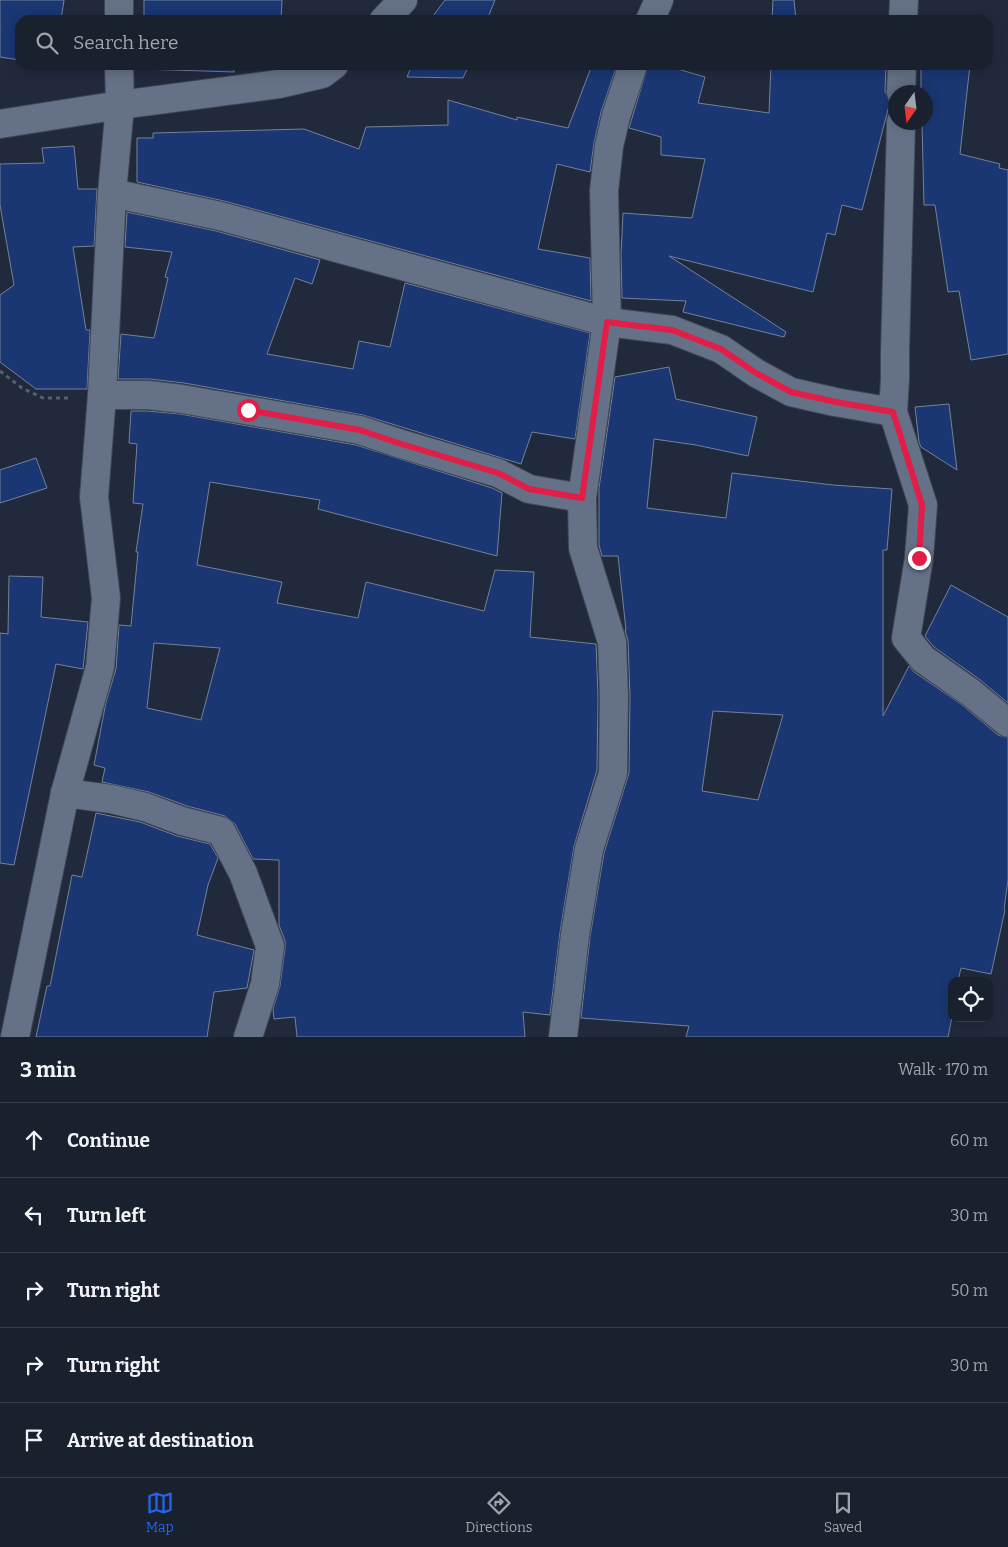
<!DOCTYPE html>
<html lang="en">
<head>
<meta charset="utf-8">
<style>
  :root { --surface:#19202e; --page:#262d3a; --text:#f1f3f6; --muted:#9fa3aa; --line:#373e4a; --accent:#2563eb }
  body { margin:0; font-family:Bitter,serif; background:var(--page); color:var(--text) }
  .controls { position:absolute; right:15px; bottom:15px; display:grid; overflow:hidden; border-radius:10px; box-shadow:0 2px 12px #0003 }
  .controls button { width:45px; height:45px; display:grid; place-items:center; padding:0; border:0; border-bottom:1px solid var(--line); background:var(--surface); color:var(--text); font:25px sans-serif }
  .compass { position:absolute; left:888px; top:85px; width:45px; height:45px; border-radius:50%; background:var(--surface); box-shadow:0 2px 12px #0003; rotate:194deg }
  .stop { position:absolute; width:15px; height:15px; margin:-11px; border:4px solid #e11d48; border-radius:50%; background:#fff }
  .stop.end { background:#e11d48; border-color:#fff; box-shadow:0 1px 5px #0008 }
  .list { margin:0; padding:0; list-style:none }
  h2 { display:flex; justify-content:space-between; align-items:center; height:65px; margin:0; padding:0 20px; font-size:21px }
  h2 small { font-size:16px; font-weight:400; color:var(--muted) }
  .list li { display:grid; grid-template-columns:32px 1fr auto; gap:15px; align-items:center; box-sizing:border-box; height:75px; padding:0 20px; border-top:1px solid var(--line) }
  .list b { display:block; font-size:19px; white-space:nowrap }
  .list em { font-size:16px; font-style:normal; color:var(--muted) }
  .icon { flex:none; width:28px; height:28px; fill:none; stroke:currentColor; stroke-width:2; stroke-linecap:round; stroke-linejoin:round }
  .map { position:relative; flex:none; width:1008px; height:1037px; overflow:hidden }
  .search { position:absolute; background:var(--surface); box-shadow:0 2px 12px #0003; left:15px; right:15px; top:15px; height:55px; display:flex; align-items:center; gap:12px; box-sizing:border-box; padding:0 18px; border-radius:15px; color:var(--muted); font-size:19px }
  .sheet { height:440px; background:var(--surface) }
  nav { display:flex; justify-content:space-around; align-items:center; box-sizing:border-box; height:70px; border-top:1px solid var(--line); background:var(--surface); font-size:14px; color:var(--muted) }
  nav a { display:grid; justify-items:center; gap:2px }
  nav .on { color:var(--accent) }
  .map>svg:first-child { display:block }
  .building { fill:#1a3773; stroke:#758197; fill-rule:evenodd }
  .lines { fill:none; stroke-linecap:round; stroke-linejoin:round }
  .minor-casing { stroke:#3f4756; stroke-width:30 }
  .path { stroke:#576071; stroke-width:3; stroke-dasharray:4 4; stroke-linecap:butt }
  .minor { stroke:#657186; stroke-width:28 }
  .route { stroke:#e11d48; stroke-width:6 }
</style>
</head>
<body>
<div class="map">
<svg width="1008" height="1037" viewBox="0 0 1008 1037">
  <rect width="100%" height="100%" fill="#212a3d"/>
  <g class="building">
    <polygon points="0,0 64,0 61,20 20,20 20,60 0,57"/>
    <polygon points="144,0 282,0 281,20 144,20"/>
    <polygon points="445,0 495,0 487,20 430,20"/>
    <polygon points="773,0 794,0 796,20 772,20"/>
    <polygon points="142,65 280,65 280,68 270,69 234,68 234,72 142,69"/>
    <polygon points="412,65 469,65 463,78 407,77"/>
    <polygon points="592,65 617,65 601,112 594,143 590,172 557,164 538,249 590,258 591,301 224,201 137,182 137,138 153,138 153,133 304,129 359,149 366,127 448,125 448,100 517,120 517,117 568,128"/>
    <polygon points="648,65 664,65 705,77 698,103 769,113 771,65 886,65 885,91 890,102 862,210 842,205 835,235 827,233 813,292 669,256 786,332 784,337 683,312 686,301 622,298 621,254 623,213 692,218 705,159 661,155 661,137 629,128"/>
    <polygon points="921,65 970,65 960,154 1000,164 999,168 1008,170 1008,354 971,360 959,291 948,292 935,205 924,205 922,122 926,122 926,92 921,92"/>
    <polygon points="74,146 78,189 97,189 94,246 73,247 86,330 90,330 87,389 36,389 0,362 0,295 14,285 0,205 0,164 44,163 42,148"/>
    <polygon points="127,212 216,231 320,260 312,284 295,278 267,354 353,369 359,341 390,347 405,283 590,333 575,439 532,432 521,464 363,415 184,383 150,379 118,379 121,334 154,338 168,278 165,277 172,252 125,247"/>
    <path d="M669 367 676 399 757 417 748 456 696 445 654 439 647 508 726 518 732 473 833 485 892 489 887 550H883V716L909 666 914 672 961 704 998 735 1008 738V880L1004 909 1005 910 991 974 961 968 958 981H952V1017L948 1037H686L689 1026 581 1018 590 937 604 853 629 773 630 696 628 641 625 630H626L618 556H602L599 545V488L615 377ZM713 711 783 715 758 800 702 791Z"/>
    <polygon points="949,404 957,470 921,447 919,442 915,407"/>
    <path d="M131 411H147L180 414 356 445 492 488 502 493 497 556 318 509 320 500 210 482 197 565 282 582 277 603 358 618 366 582 484 611 495 570 534 572 530 637 596 644 598 696 597 770 574 846 560 932 550 1015 523 1012 525 1037H297L295 1017 274 1019 273 1009 280 986 285 948V941L279 925V860L253 859 235 824 225 816 187 806 149 792 102 782 105 768 94 765 106 702 116 669 119 625 131 626 138 552H136L143 504 133 503 137 444 129 443ZM154 643 220 648 201 720 147 708Z"/>
    <polygon points="36,458 47,488 0,503 0,470"/>
    <polygon points="9,576 43,577 41,617 88,622 83,669 56,664 14,865 0,863 0,633 8,634"/>
    <polygon points="951,585 1008,617 1008,703 979,679 934,647 925,636"/>
    <polygon points="96,813 140,822 177,836 210,844 218,858 208,885 197,935 254,950 247,988 214,992 207,1037 36,1037 47,986 50,986 72,875 82,877"/>
  </g>
  <g class="lines">
    <defs>
      <g id="minor">
        <polyline points="119,0 119,20"/>
        <polyline points="384,20 403,0"/>
        <polyline points="650,20 659,0"/>
        <polyline points="903,20 904,0"/>
        <polyline points="901,92 902,65"/>
        <polyline points="901,122 895,353 895,379 893,412 923,505 919,558 906,638 923,659 970,692 1008,723"/>
        <polyline points="0,124 120,105 279,84 322,74 334,65"/>
        <polyline points="112,193 220,216 607,322 672,330 721,349 756,373 791,392 835,402 893,412"/>
        <polyline points="102,395 148,395 182,399 360,430 395,442 498,473 529,489 582,498"/>
        <polyline points="65,793 111,799 145,807 182,821 221,831 243,873 270,946 265,984 248,1037"/>
        <polyline points="15,1037 65,793 100,667 106,598 94,497 102,395 112,193 120,105 119,65"/>
        <polyline points="563,1037 575,935 589,849 613,773 614,696 612,642 583,548 582,498 607,322 604,191 609,146 616,116 633,65"/>
      </g>
    </defs>
    <use href="#minor" class="minor-casing"/>
    <polyline class="path" points="0,371 22,388 43,398 68,398"/>
    <use href="#minor" class="minor"/>
  </g>
  <g class="lines">
    <polyline class="route" points="248,410 360,430 395,442 498,473 529,489 582,498 607,322 672,330 721,349 756,373 791,392 836,402 893,412 922,505 919,558"/>
  </g>
</svg>
<div class="controls">
<button><svg class="icon" aria-label="locate" viewBox="0 0 24 24"><circle cx="12" cy="12" r="6"/><path d="M12 2v4M12 18v4M2 12h4M18 12h4"/></svg></button>
</div>
<svg class="compass" viewBox="-18 -18 36 36"><path d="M0-13l5 13h-10z" fill="#e53935"/><path d="M0 13l5-13h-10z" fill="#9fa3aa"/></svg>
<div class="stop" style="left:248px;top:410px"></div>
<div class="stop end" style="left:919px;top:558px"></div>
<div class="search"><svg class="icon" aria-label="search" viewBox="0 0 24 24"><circle cx="10" cy="10" r="6"/><path d="M15 15l6 6"/></svg>Search here</div>
</div>
<section class="sheet">
<h2>3 min<small>Walk · 170 m</small></h2>
<ul class="list">
<li><svg class="icon" aria-label="ahead" viewBox="0 0 24 24"><path d="M12 20V5M6 11l6-6 6 6"/></svg><div><b>Continue</b></div><em>60 m</em></li>
<li><svg class="icon" aria-label="left" viewBox="0 0 24 24"><path d="M17 20v-9H6M10 6l-5 5 5 5"/></svg><div><b>Turn left</b></div><em>30 m</em></li>
<li><svg class="icon" aria-label="right" viewBox="0 0 24 24"><path d="M7 20v-9h11M14 6l5 5-5 5"/></svg><div><b>Turn right</b></div><em>50 m</em></li>
<li><svg class="icon" aria-label="right" viewBox="0 0 24 24"><path d="M7 20v-9h11M14 6l5 5-5 5"/></svg><div><b>Turn right</b></div><em>30 m</em></li>
<li><svg class="icon" aria-label="arrive" viewBox="0 0 24 24"><path d="M6 21V4h12l-3 4 3 4H6"/></svg><div><b>Arrive at destination</b></div></li>
</ul>
</section>
<nav>
<a class="on"><svg class="icon" aria-label="map" viewBox="0 0 24 24"><path d="M3 6l6-2 6 2 6-2v14l-6 2-6-2-6 2zM9 4v14M15 6v14"/></svg>Map</a>
<a><svg class="icon" aria-label="directions" viewBox="0 0 24 24"><path d="M12 3l9 9-9 9-9-9zM9 14v-3h6M13 9l2 2-2 2"/></svg>Directions</a>
<a><svg class="icon" aria-label="saved" viewBox="0 0 24 24"><path d="M7 4h10v16l-5-4-5 4z"/></svg>Saved</a>
</nav>
</body>
</html>
